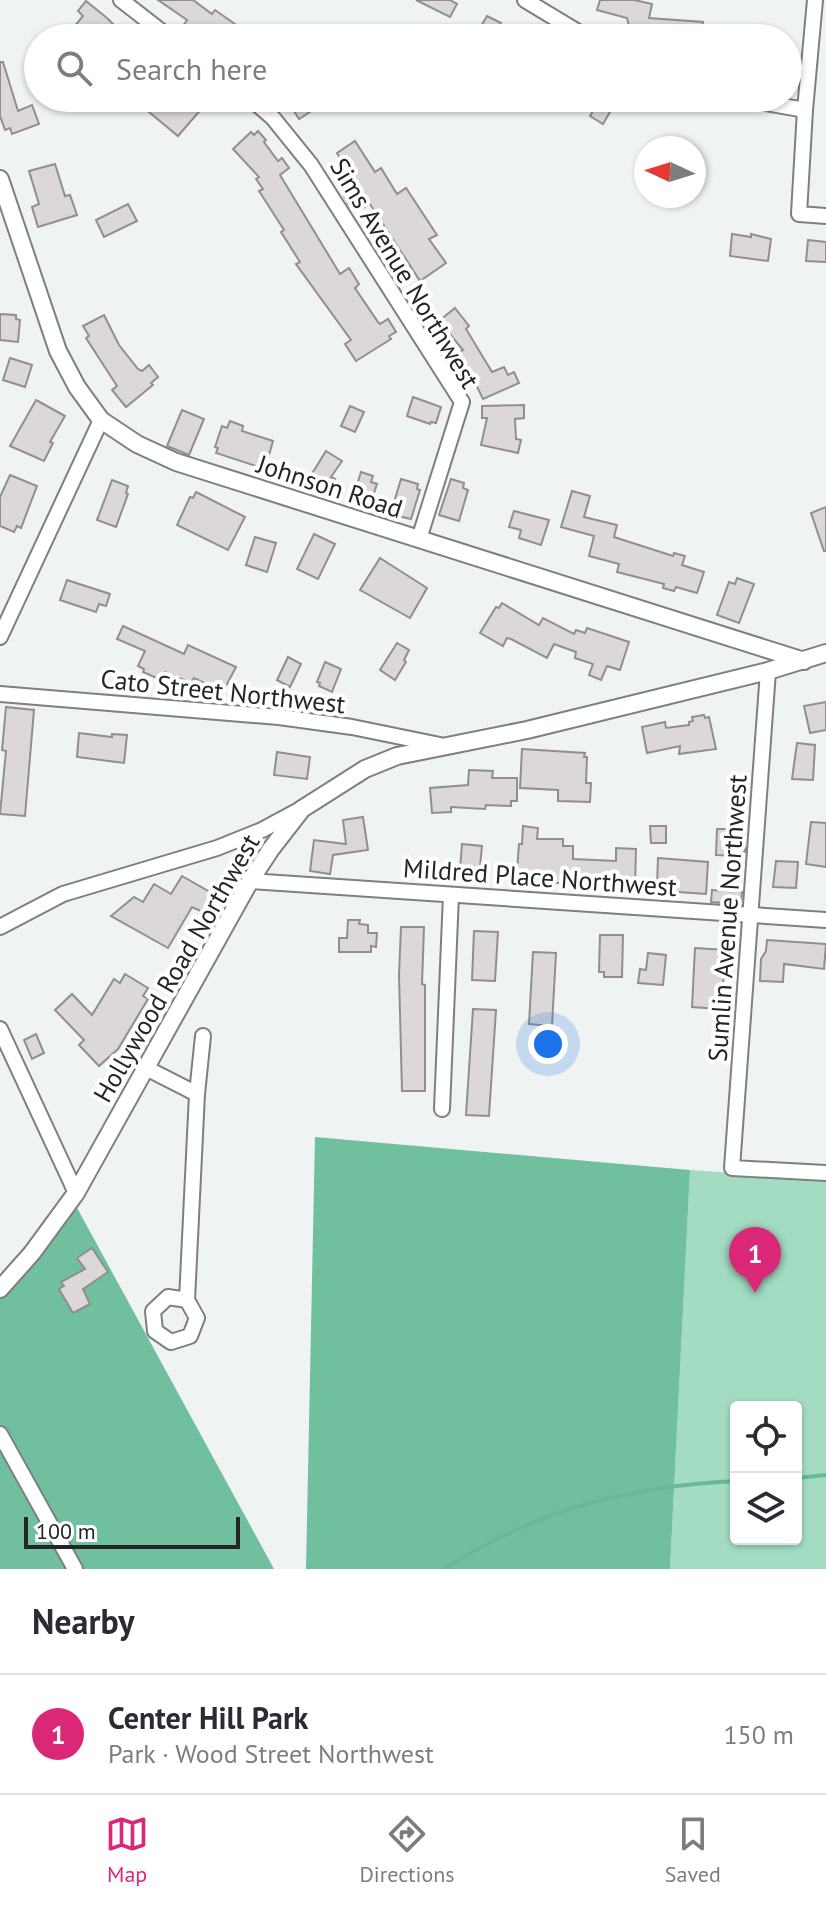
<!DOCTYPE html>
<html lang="en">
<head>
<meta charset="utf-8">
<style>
  :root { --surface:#fff; --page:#f2f2f3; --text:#2b2b33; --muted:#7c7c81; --line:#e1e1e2; --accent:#db2777 }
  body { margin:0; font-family:"PT Sans",sans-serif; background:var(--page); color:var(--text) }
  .controls { position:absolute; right:24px; bottom:24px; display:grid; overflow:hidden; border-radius:8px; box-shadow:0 2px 6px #0004 }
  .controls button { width:72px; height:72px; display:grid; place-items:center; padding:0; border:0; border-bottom:2px solid var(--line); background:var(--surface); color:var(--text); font:40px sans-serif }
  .compass { position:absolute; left:634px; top:136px; width:72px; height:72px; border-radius:50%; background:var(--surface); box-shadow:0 2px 6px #0004; rotate:274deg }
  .scale { position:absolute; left:24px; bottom:20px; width:216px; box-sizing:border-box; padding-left:8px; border:4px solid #242525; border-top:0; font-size:22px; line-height:28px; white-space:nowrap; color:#242525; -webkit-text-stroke:6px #fff; paint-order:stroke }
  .you { position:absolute; left:548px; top:1044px; width:28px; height:28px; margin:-20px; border:6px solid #fff; border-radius:50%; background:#1a73e8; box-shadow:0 0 0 12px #1a73e833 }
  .badge { display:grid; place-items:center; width:52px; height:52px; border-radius:50%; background:var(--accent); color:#fff; font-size:26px; font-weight:700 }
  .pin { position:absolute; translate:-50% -66px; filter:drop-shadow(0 2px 4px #0008) }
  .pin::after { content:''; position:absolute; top:42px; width:28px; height:24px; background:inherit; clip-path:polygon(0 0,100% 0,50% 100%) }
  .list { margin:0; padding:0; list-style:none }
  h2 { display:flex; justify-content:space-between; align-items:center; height:104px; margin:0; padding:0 32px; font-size:34px }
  h2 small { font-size:26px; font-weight:400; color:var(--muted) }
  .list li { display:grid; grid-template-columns:52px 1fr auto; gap:24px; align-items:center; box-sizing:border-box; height:120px; padding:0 32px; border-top:2px solid var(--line) }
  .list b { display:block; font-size:30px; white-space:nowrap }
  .list p { margin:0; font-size:26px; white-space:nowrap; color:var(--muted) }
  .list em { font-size:26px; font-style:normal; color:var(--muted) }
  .icon { flex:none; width:44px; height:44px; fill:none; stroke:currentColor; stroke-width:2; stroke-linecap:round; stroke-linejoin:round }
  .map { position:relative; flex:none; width:826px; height:1569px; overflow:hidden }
  .search { position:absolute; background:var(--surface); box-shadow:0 2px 6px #0004; left:24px; right:24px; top:24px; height:88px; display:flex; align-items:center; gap:20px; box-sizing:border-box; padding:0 28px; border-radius:44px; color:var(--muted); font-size:30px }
  .sheet { height:224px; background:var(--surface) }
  nav { display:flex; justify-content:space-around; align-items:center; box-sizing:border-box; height:112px; border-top:2px solid var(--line); background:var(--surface); font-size:22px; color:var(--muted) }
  nav a { display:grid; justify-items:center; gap:4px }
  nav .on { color:var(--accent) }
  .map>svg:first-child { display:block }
  .green { fill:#a3dcc2; fill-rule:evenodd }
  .forest { fill:#70bf9e }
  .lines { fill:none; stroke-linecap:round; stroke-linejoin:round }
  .stream { stroke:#69b897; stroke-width:4 }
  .building { fill:#ddd8d8; stroke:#938e8e; stroke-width:2 }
  .minor-casing { stroke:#7c807e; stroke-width:18 }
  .tertiary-casing { stroke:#7c807e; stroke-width:20 }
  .minor { stroke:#fff; stroke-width:14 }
  .tertiary { stroke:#fff; stroke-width:16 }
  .labels { text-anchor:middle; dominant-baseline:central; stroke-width:8; stroke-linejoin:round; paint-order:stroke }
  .street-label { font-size:26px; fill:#242525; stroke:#fff }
</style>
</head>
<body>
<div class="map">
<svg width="826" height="1569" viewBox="0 0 826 1569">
  <rect width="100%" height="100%" fill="#eff3f1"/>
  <path class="green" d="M690 1170 826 1179V1569H670ZM736 1407H796V1539H736Z"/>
  <g class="forest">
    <polygon points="315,1137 690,1170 670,1569 306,1569"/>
    <polygon points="70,1195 274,1569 0,1569 0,1281"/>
  </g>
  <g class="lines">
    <g class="stream">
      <polyline points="796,1478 826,1475"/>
      <path d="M445 1569C534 1510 630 1486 736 1481"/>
    </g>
  </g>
  <g class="building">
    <polygon points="158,0 193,0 212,14 215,10 255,38 199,38 183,26 187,20"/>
    <polygon points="416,0 450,0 457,4 450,17"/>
    <polygon points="600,0 634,0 652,4 649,18 703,22 701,38 654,38 655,33 629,26 627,18 597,10"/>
    <polygon points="86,1 107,18 127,38 65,38 83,16 78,11"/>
    <polygon points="487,16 501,23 498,29 514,38 474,38"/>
    <polygon points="0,62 3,62 18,111 32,105 39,124 12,134 10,128 5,130 0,116"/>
    <polygon points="132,98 192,98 203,107 178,136"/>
    <polygon points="286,98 309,98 316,108 299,119"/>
    <polygon points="601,98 618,98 603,124 590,116"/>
    <polygon points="258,131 266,140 264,142 278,161 282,158 289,168 280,175 340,274 349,268 359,284 355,288 378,322 380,324 388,319 396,332 389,336 391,339 356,361 345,344 351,340 296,264 300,262 281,232 284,230 259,191 263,189 256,179 259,177 233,149 251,132 254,135"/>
    <polygon points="355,141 375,172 381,168 397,194 406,188 437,235 429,239 446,263 420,281 370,204 358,211 354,204 350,207 344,196 357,188 337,153"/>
    <polygon points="55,164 65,196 70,195 77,215 38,227 32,207 39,204 29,171"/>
    <polygon points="128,204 137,221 104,237 96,220"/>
    <polygon points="732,234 751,237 751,234 771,239 768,261 730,256"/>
    <polygon points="808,240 826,242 826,262 806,261"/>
    <polygon points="455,308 469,326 466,329 492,372 504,367 508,375 514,372 519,383 483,399 465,362 461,365 455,355 463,350 439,321"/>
    <polygon points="0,314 16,315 16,319 20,320 18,342 0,340"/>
    <polygon points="104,315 119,345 138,369 142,371 149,365 158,377 151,383 153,385 126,407 112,390 117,386 86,338 89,336 83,326"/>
    <polygon points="10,358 32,365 25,387 3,380"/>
    <polygon points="413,397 441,407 436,423 431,422 430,424 407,416"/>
    <polygon points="36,400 65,416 50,442 53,443 44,461 10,446"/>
    <polygon points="524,405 524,418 515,419 516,439 521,440 518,453 481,445 487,418 482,418 482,406"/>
    <polygon points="350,406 364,412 355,432 341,426"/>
    <polygon points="182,410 204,419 189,455 167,446"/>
    <polygon points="230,421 243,426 242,431 273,441 265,469 216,453 218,448 215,447 222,426 227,428"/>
    <polygon points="326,451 342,461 331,477 335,479 328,489 310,477"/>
    <polygon points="361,472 373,476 371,482 377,484 371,502 365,501 364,505 352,501"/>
    <polygon points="10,475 37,486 21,528 17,526 14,532 0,526 0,497"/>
    <polygon points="401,479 418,484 417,489 420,490 411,519 398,516 400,511 392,509"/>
    <polygon points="451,479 464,483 463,488 468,490 459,521 439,515"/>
    <polygon points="112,480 128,486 126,493 128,494 116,527 97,520"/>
    <polygon points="572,491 590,496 584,517 617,525 614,537 673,556 674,553 685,556 682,565 704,572 697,593 676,587 674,591 663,588 664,584 617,572 619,564 589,556 594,536 561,527"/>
    <polygon points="196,492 245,517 228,550 177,525 190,497 193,498"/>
    <polygon points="826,507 826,551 824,551 811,513"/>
    <polygon points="514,511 549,520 541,545 519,538 521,530 509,527"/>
    <polygon points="314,534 335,544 318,579 297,569"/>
    <polygon points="255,537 276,543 267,572 246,565"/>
    <polygon points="380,558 427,588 410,618 360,590"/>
    <polygon points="737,578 754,584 739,623 717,615 729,582 735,584"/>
    <polygon points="67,580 110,594 106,606 99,604 96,612 60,600"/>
    <polygon points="502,603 539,625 543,618 574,634 576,630 585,633 587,628 629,642 620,670 607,666 601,680 589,675 593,664 575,658 576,652 554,644 547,658 511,639 507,638 503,646 480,633 496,607 499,608"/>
    <polygon points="123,626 184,654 188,645 236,667 223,692 194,678 191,683 165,672 161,680 143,672 144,669 138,666 145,651 117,639"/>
    <polygon points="397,643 409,650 404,660 406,662 395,680 380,670"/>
    <polygon points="288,657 301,664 290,687 277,680"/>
    <polygon points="325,662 341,669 332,692 319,686 320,683 317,682"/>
    <polygon points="826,702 826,730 810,733 804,706"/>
    <polygon points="6,707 34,710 25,816 0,814 6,751 2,750"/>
    <polygon points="704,715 705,718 709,717 716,749 679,754 680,746 647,753 642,727 665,722 666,728 689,725 689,722 693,721 692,717"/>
    <polygon points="79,733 112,737 112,734 127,735 124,763 77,757"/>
    <polygon points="797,743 815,745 813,780 792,779"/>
    <polygon points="522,749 585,753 584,757 587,757 586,783 591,783 590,802 558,801 558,790 520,788"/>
    <polygon points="277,752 310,757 307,779 274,775"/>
    <polygon points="469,770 493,771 492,778 517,778 517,801 511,801 511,806 486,805 485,809 451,807 451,812 432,813 430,788 468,785"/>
    <polygon points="363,817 368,850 333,855 330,874 310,871 314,840 346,844 343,820"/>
    <polygon points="811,822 826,823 826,867 806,864"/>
    <polygon points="523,826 538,828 537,839 563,839 563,846 573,846 573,859 616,861 616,848 636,849 635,886 622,886 623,881 573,878 573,883 548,883 549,879 520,878 521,871 517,871 519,844 522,844"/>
    <polygon points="650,826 666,826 666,843 651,843"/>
    <polygon points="717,829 739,829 739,834 745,834 745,852 738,852 738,856 716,855"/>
    <polygon points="462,844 482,846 479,877 467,875 468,871 460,870"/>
    <polygon points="658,858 708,862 706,894 664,891 665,887 657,886"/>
    <polygon points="776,861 798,862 796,888 773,887"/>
    <polygon points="182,876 215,895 205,913 192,907 168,948 111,916 134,897 143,902 154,884 171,894"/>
    <polygon points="712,890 742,892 741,904 711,902"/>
    <polygon points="348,920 360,920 359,924 368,925 368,933 377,933 376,947 371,946 371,952 339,952 339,938 347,938"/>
    <polygon points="401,927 424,927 422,984 425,985 425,1091 402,1091 399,975"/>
    <polygon points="474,931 498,932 495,981 472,980"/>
    <polygon points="600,935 623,935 622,977 604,977 604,972 599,972"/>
    <polygon points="767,940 826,944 824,969 784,964 783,982 760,981 761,959 766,951"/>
    <polygon points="695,948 725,950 722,1005 719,1005 719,1009 692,1007"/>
    <polygon points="533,952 556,953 552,1026 529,1024"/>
    <polygon points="648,953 666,955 663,985 638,983 640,969 646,970"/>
    <polygon points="125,974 148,988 143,996 148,999 118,1049 99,1066 79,1045 84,1040 55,1010 72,994 92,1015 114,979 120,983"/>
    <polygon points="473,1009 496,1010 489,1116 466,1115"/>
    <polygon points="36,1034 44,1053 32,1059 24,1040"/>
    <polygon points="92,1248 108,1272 83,1289 90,1304 73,1313 59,1289 64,1286 61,1282 85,1269 77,1258"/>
  </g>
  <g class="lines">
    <defs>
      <g id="minor">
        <polyline points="121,0 170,38"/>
        <polyline points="525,0 588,38"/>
        <polyline points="815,0 805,110 799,214 826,216"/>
        <polyline points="250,98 273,118 311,165 462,402 419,539"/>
        <polyline points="737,98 805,110"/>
        <polyline points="0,637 101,420"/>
        <polyline points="768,671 732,1168 826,1173"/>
        <polyline points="0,694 279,717 352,727 440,745"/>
        <polyline points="250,881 826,920"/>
        <polyline points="0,927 63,894 217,848 262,830 301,809"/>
        <polyline points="0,1029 76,1193"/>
        <polyline points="146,1068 197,1094 187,1300 197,1318 190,1336 171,1342 155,1331 153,1311 168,1297 187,1300"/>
        <polyline points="197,1094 203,1036"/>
        <polyline points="442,1109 451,895"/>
        <polyline points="0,1434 75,1569"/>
      </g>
      <g id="tertiary">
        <polyline points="0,179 58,351 77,387 101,420 137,444 176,462 804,661"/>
        <polyline points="0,1289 32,1253 76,1193 250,881 271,849 302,809 365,769 397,756 527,730 768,671 826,653"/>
      </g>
    </defs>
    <use href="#minor" class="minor-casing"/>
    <use href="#tertiary" class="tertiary-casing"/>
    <use href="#minor" class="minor"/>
    <use href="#tertiary" class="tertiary"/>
  </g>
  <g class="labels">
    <g class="street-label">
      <text transform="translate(405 273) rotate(59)">Sims Avenue Northwest</text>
      <text transform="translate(330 486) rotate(18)">Johnson Road</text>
      <text transform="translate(223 691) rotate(6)">Cato Street Northwest</text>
      <text transform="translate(540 877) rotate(4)">Mildred Place Northwest</text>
      <text transform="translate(727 918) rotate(-86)">Sumlin Avenue Northwest</text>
      <text transform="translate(176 968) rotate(-60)">Hollywood Road Northwest</text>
    </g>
  </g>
</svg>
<div class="controls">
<button><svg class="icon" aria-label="locate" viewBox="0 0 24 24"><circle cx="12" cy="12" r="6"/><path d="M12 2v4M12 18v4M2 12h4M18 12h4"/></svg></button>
<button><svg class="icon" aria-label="layers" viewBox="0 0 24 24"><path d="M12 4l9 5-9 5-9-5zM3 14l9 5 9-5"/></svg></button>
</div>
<svg class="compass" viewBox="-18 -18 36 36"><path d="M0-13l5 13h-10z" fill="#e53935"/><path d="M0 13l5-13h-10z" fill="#7c7c81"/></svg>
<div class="scale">100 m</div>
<div class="you"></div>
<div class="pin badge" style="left:755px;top:1293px">1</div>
<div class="search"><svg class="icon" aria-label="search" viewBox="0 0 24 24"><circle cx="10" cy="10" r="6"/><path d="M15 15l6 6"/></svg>Search here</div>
</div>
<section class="sheet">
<h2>Nearby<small></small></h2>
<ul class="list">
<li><span class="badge">1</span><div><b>Center Hill Park</b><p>Park · Wood Street Northwest</p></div><em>150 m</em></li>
</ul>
</section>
<nav>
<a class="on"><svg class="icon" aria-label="map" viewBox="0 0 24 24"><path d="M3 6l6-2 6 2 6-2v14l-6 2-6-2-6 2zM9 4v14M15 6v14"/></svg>Map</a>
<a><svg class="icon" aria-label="directions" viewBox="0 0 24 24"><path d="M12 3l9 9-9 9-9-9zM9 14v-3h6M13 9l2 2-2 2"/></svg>Directions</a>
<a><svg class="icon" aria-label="saved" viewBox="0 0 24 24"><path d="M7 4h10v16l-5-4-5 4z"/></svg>Saved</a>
</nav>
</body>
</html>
